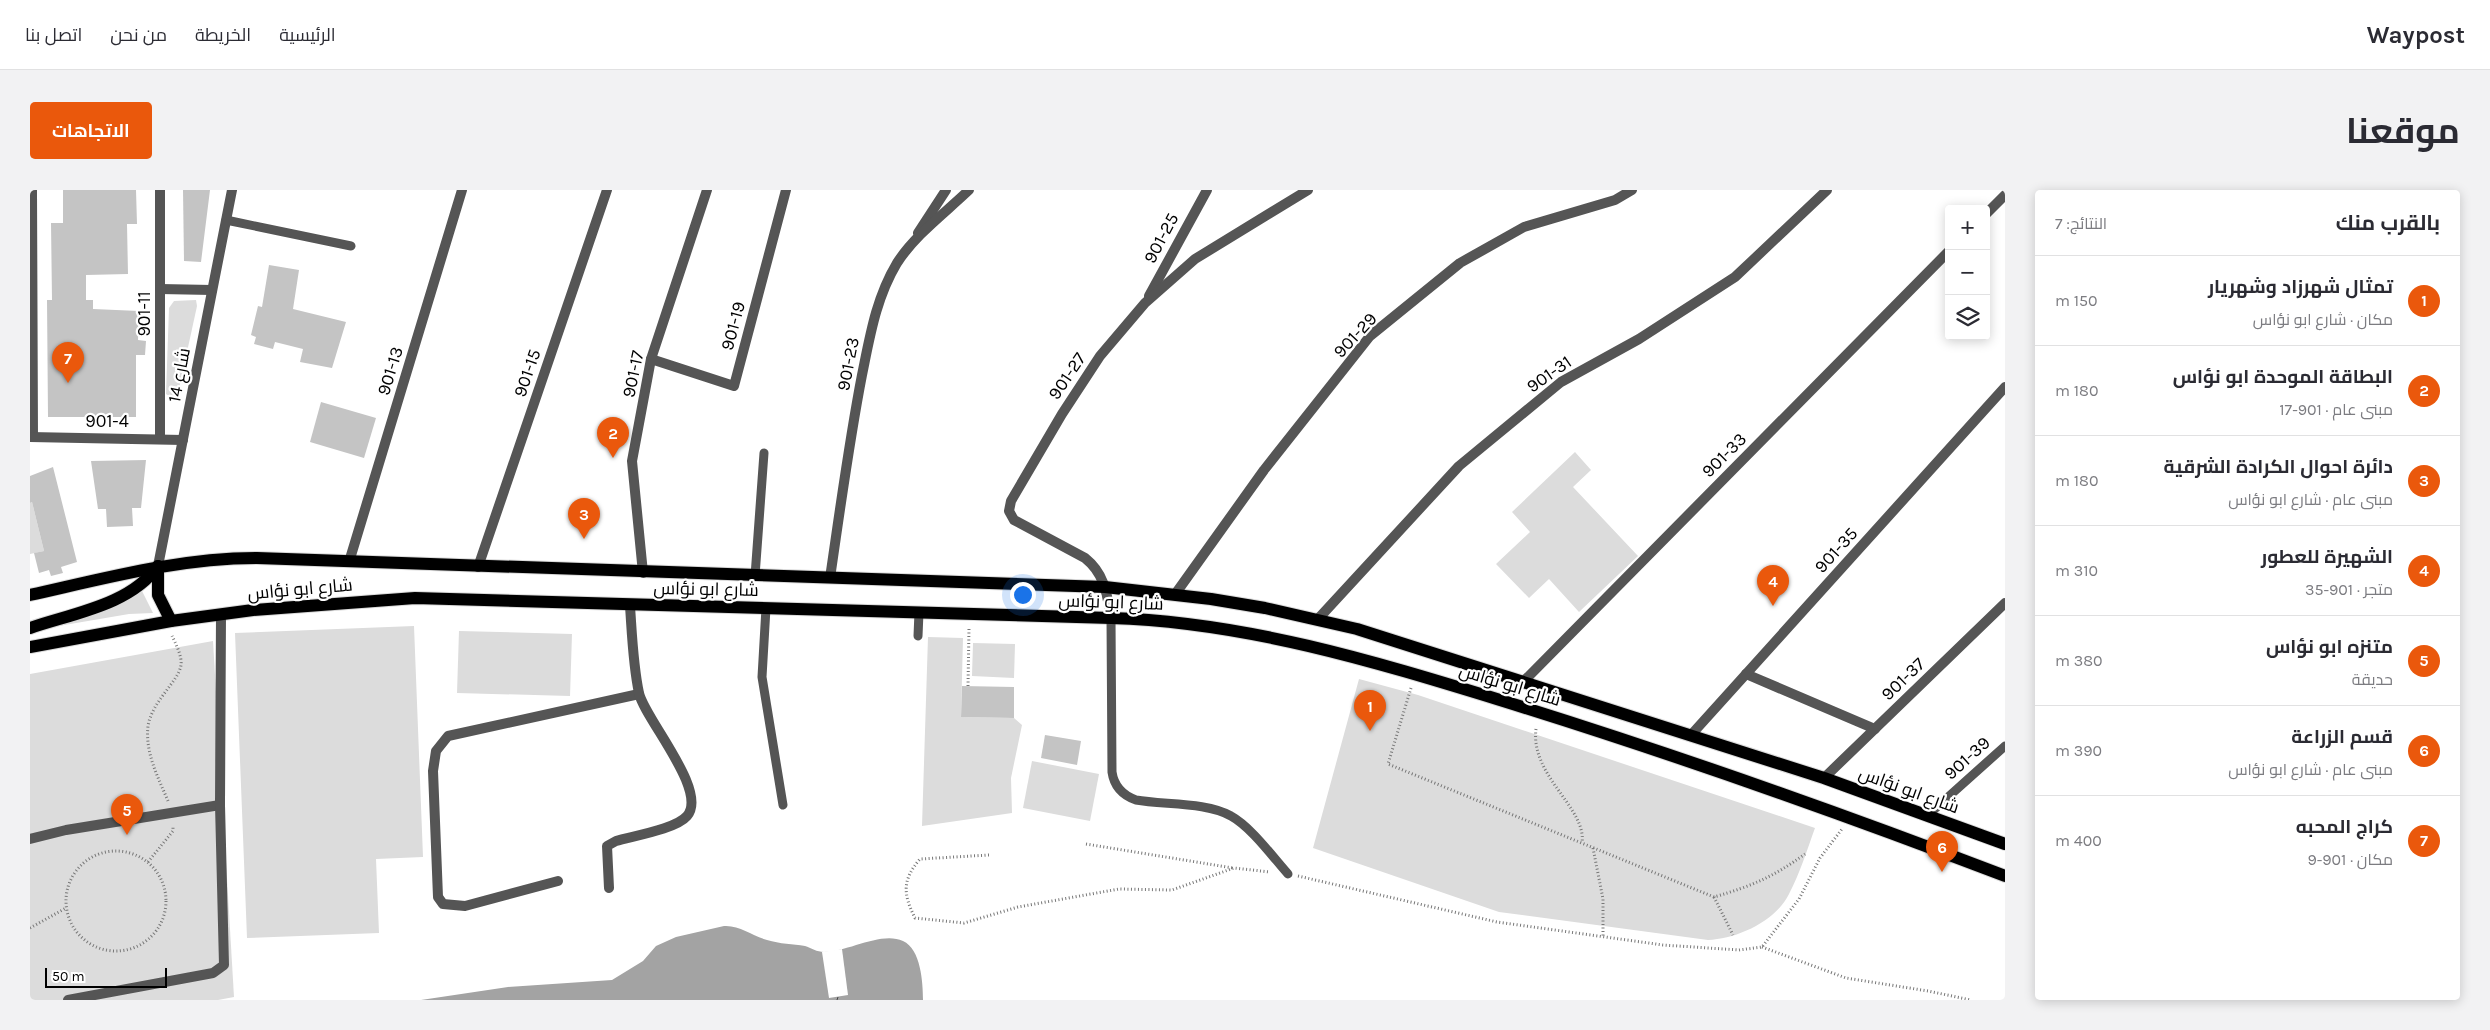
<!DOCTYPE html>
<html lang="ar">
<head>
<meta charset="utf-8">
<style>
  :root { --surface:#fff; --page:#f2f2f3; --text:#2b2b33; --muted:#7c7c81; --line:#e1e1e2; --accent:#ea580c }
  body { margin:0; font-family:Karla,Cairo,sans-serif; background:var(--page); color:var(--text); direction:rtl }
  .controls { position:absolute; right:15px; top:15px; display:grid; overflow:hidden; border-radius:5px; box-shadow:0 2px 12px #0003 }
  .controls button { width:45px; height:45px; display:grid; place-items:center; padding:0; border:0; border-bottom:1px solid var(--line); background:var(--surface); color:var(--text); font:25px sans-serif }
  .scale { position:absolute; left:15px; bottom:12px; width:122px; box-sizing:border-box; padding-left:5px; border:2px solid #000; border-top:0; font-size:14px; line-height:18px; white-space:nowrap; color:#000; -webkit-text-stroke:4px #fff; paint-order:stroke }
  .you { position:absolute; left:992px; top:404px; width:18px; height:18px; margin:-12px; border:4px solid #fff; border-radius:50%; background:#1a73e8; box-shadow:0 0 0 8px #1a73e833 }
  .badge { display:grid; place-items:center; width:32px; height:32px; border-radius:50%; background:var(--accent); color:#fff; font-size:16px; font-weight:700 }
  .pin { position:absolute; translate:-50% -41px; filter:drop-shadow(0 1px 2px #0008) }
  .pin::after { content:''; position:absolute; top:26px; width:18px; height:15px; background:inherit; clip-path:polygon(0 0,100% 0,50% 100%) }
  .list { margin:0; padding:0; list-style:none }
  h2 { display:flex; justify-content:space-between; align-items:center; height:65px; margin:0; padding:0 20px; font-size:21px }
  h2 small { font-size:16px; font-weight:400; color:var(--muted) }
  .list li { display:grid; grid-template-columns:32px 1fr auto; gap:15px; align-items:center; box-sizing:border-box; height:90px; padding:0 20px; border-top:1px solid var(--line) }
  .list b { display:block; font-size:19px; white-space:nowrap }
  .list p { margin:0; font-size:16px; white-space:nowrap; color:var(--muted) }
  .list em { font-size:16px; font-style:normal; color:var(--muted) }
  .icon { flex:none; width:28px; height:28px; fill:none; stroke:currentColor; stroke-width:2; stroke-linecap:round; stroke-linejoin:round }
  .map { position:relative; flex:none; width:1975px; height:810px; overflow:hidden; direction:ltr; border-radius:5px }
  header { display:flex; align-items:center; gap:30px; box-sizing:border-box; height:70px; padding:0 25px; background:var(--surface); border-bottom:1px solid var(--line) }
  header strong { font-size:24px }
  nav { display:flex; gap:28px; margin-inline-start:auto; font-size:18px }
  .intro { display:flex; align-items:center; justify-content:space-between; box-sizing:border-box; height:120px; padding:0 30px }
  h1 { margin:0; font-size:35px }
  .button { padding:12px 22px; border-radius:5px; background:var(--accent); color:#fff; font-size:18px; font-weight:700 }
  main { display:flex; gap:30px; padding:0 30px }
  aside { flex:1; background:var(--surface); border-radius:5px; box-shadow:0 2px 12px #0003 }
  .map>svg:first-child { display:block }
  .green { fill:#dcdcdc }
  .water { fill:#a3a3a3 }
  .pier { fill:#fff }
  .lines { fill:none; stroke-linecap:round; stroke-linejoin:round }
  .ferry { stroke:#444; stroke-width:1; stroke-dasharray:6 5; stroke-linecap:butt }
  .building { fill:#c4c4c4 }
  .primary-casing { stroke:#dbdbdb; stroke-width:14 }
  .path { stroke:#777; stroke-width:3; stroke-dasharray:1 2.5; stroke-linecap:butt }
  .service { stroke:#555; stroke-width:9 }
  .minor { stroke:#555; stroke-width:10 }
  .primary { stroke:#000; stroke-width:12 }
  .labels { text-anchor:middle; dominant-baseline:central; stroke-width:4.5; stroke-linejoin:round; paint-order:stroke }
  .street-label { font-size:18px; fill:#000; stroke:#fff }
</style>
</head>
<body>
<header>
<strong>Waypost</strong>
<nav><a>الرئيسية</a><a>الخريطة</a><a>من نحن</a><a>اتصل بنا</a></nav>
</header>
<div class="intro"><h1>موقعنا</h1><a class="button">الاتجاهات</a></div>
<main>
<aside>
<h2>بالقرب منك<small>النتائج: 7</small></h2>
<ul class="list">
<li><span class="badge">1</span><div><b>تمثال شهرزاد وشهريار</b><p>مكان · شارع ابو نؤاس</p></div><em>150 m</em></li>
<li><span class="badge">2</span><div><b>البطاقة الموحدة ابو نؤاس</b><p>مبنى عام · 901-17</p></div><em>180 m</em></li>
<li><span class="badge">3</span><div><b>دائرة احوال الكرادة الشرقية</b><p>مبنى عام · شارع ابو نؤاس</p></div><em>180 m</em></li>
<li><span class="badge">4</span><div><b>الشهيرة للعطور</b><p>متجر · 901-35</p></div><em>310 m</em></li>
<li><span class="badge">5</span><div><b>متنزه ابو نؤاس</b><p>حديقة</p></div><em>380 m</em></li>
<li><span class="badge">6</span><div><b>قسم الزراعة</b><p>مبنى عام · شارع ابو نؤاس</p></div><em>390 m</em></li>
<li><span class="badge">7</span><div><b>كراج المحبه</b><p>مكان · 901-9</p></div><em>400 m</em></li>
</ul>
</aside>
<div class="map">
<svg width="1975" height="810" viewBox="0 0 1975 810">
  <rect width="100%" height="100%" fill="#fff"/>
  <g class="green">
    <polygon points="166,110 167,116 147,208 142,208 136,204 139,118 144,111"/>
    <polygon points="1545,262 1561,280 1543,297 1608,366 1549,422 1519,389 1499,408 1466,374 1500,342 1482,322"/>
    <polygon points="2,312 14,361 0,364 0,313"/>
    <polygon points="112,401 123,423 99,424 5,440 94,411"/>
    <polygon points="384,436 393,667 346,669 349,743 217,748 205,443"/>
    <polygon points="429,441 542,444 540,506 427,503"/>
    <polygon points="898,447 933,448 931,527 984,528 992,535 981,588 982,623 892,636"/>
    <polygon points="183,451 204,807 188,810 0,810 0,484"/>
    <polygon points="943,453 985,454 984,488 942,486"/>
    <path d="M1329 489 1388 505 1785 638C1777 660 1770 683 1759 704 1746 731 1707 749 1678 750L1469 722 1283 658Z"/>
    <polygon points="1002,571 1069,584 1060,631 993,618"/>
  </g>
  <path class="water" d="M694 736C710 735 722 746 737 750 750 754 763 754 775 756 781 758 787 762 794 762 818 762 851 741 873 751 891 759 893 793 893 810H391L478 797 582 790 613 771 626 756 646 747Z"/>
  <polygon class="pier" points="812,759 818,805 799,808 792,762"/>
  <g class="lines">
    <polyline class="ferry" points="807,810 808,807"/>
  </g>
  <g class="building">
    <polygon points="33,0 106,0 107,34 97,34 98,84 56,85 56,110 63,110 63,119 109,121 108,150 116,151 115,165 106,165 106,227 18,227 17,110 22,110 21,33 33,33"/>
    <polygon points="153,0 180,0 171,72 154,71"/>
    <polygon points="239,75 269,80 263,119 316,132 302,178 270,172 273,159 245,152 243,159 224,154 226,147 221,145 228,116 232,117"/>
    <polygon points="291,212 346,228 334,268 280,252"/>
    <polygon points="116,270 111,318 102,318 103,336 77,337 76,319 68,319 61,271"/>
    <polygon points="23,277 47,372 31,377 33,383 21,386 19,380 9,383 4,363 14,361 2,312 0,313 0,286"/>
    <polygon points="932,496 984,497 984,528 931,527"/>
    <polygon points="1015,545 1051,551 1047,575 1011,568"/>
  </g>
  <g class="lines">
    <defs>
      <g id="primary">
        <polyline points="128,376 128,405 141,431"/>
        <path d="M0 405C76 388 149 368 227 368L1075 397 1181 409 1235 418 1327 439 1794 588 1975 654"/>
        <path d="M0 438C44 423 100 415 128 376"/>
        <path d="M0 457 141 431 223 420 385 408 1081 428C1215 432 1343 471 1470 510 1641 563 1808 622 1975 686"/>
      </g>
    </defs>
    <use href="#primary" class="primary-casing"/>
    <g class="path">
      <polyline points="938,496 939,438"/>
      <path d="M1381 498 1358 574 1684 707C1722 696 1743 687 1775 664"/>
      <path d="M1506 539C1500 586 1557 618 1552 653"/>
      <path d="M138 611C128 587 115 563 118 536 122 511 149 491 151 475 152 466 146 454 142 446"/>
      <polyline points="1056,654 1203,678"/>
      <polyline points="1563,658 1573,709 1573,747"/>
      <circle cx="86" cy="711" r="50"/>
      <path d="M959 665 890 669C872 690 873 704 885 728L934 733 988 717 1089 699 1142 700 1204 678 1240 682"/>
      <polyline points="118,672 143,641 143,636"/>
      <polyline points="1268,686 1467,732 1633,755 1709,760 1732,757 1769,709 1790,668 1812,639"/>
      <polyline points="1684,707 1703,745"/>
      <polyline points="0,738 36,718"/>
      <polyline points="1732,757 1816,788 1898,801 1941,810"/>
    </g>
    <g class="service">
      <polyline points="196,30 321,56"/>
      <polyline points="725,386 734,263"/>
      <polyline points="736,418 732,487 753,615"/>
      <path d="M1081 428 1082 582C1084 596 1092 605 1106 610 1134 615 1177 612 1201 626 1221 637 1242 666 1258 684"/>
      <polyline points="888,446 889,422"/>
      <polyline points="1898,625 1975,556"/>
    </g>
    <g class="minor">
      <polyline points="2,0 3,247"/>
      <polyline points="130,0 130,248"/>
      <polyline points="1956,24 1975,5"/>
      <polyline points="888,43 916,0"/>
      <polyline points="130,99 182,100"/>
      <polyline points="1119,106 1177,0"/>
      <polyline points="621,169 704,196 756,0"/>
      <polyline points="0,247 153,250"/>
      <polyline points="319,372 432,0"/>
      <polyline points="128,376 202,0"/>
      <polyline points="448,377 577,0"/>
      <polyline points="613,383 602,271 621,169 677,0"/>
      <path d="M800 388C810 320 819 252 832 185 840 146 846 108 867 73 885 45 915 23 939 0"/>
      <polyline points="1146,403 1234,280 1340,146 1430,73 1494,37 1585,10 1602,0"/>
      <path d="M1081 428C1077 404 1075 384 1055 368L984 330 979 321 981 311 1032 224 1070 166 1115 113 1165 69 1278 0"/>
      <polyline points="1288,429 1429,276 1531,192 1609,149 1705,87 1797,0"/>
      <polyline points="1716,484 1845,539"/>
      <polyline points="1493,492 1919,61"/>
      <polyline points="1661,545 1975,197"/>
      <polyline points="1794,588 1975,413"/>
      <polyline points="0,649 36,640 190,615"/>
      <polyline points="528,691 435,716 413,714 408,707 403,581 406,561 418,546 609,504"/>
      <path d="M579 698 577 656 586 651C603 646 646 639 657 626 679 601 614 528 609 503 603 475 602 444 600 416"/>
      <polyline points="38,810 183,783 194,775 190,615 191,424"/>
    </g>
    <use href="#primary" class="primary"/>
  </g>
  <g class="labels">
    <g class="street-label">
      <text transform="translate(1131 48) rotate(-62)">901-25</text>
      <text transform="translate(114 124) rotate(-90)">901-11</text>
      <text transform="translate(703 136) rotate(-75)">901-19</text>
      <text transform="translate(1325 145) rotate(-47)">901-29</text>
      <text transform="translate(818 174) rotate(-79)">901-23</text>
      <text transform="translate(360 181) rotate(-73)">901-13</text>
      <text transform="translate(497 183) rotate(-71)">901-15</text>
      <text transform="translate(603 184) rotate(-78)">901-17</text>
      <text transform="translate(1519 184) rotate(-35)">901-31</text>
      <text transform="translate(149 185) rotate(-79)">شارع 14</text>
      <text transform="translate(1037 186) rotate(-56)">901-27</text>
      <text x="77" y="231">901-4</text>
      <text transform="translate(1694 265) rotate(-45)">901-33</text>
      <text transform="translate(1806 360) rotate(-48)">901-35</text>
      <text transform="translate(270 399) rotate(-5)">شارع ابو نؤاس</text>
      <text transform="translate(676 399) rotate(1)">شارع ابو نؤاس</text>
      <text transform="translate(1081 412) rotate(2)">شارع ابو نؤاس</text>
      <text transform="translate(1873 489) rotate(-44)">901-37</text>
      <text transform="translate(1480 495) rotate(17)">شارع ابو نؤاس</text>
      <text transform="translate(1937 568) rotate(-42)">901-39</text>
      <text transform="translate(1879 600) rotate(20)">شارع ابو نؤاس</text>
    </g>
  </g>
</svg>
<div class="controls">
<button>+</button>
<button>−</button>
<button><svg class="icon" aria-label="layers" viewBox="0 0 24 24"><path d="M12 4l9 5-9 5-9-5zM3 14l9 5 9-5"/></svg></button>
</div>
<div class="scale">50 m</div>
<div class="you"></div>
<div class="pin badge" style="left:1340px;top:541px">1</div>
<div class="pin badge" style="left:583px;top:268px">2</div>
<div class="pin badge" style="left:554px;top:349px">3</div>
<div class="pin badge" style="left:1743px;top:416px">4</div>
<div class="pin badge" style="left:97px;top:645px">5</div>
<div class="pin badge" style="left:1912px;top:682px">6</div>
<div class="pin badge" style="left:38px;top:193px">7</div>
</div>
</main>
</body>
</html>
